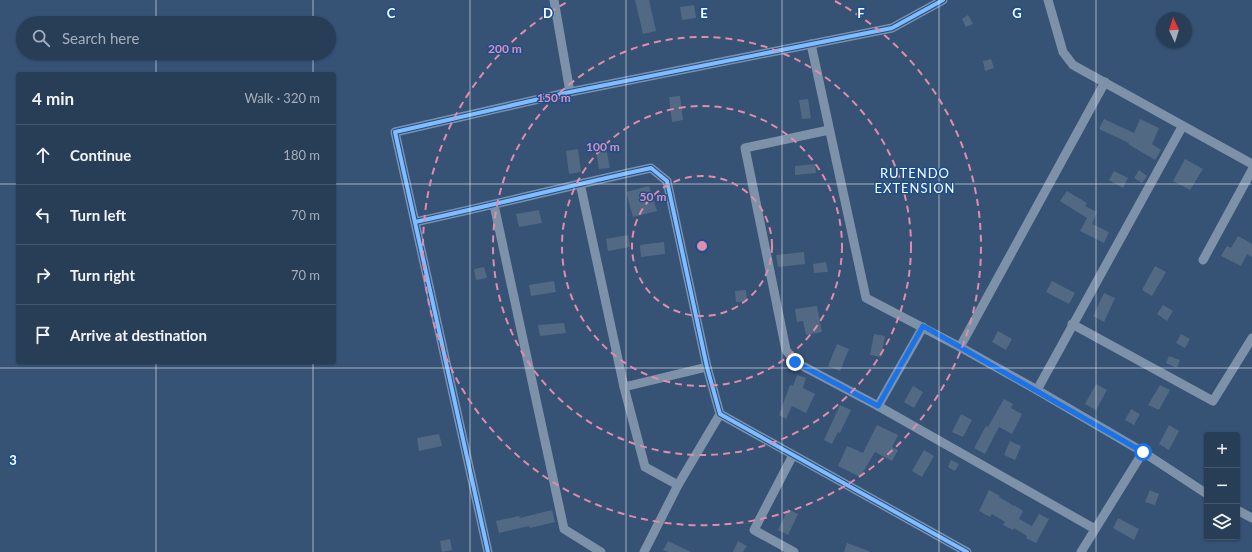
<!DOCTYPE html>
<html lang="en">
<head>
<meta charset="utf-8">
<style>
  :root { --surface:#283e57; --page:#30455d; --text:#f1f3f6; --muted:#a5aeba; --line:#44576d }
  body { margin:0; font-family:Lato,sans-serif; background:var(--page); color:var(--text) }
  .controls { position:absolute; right:12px; bottom:12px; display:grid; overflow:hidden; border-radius:4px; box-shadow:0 1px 3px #0004 }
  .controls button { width:36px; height:36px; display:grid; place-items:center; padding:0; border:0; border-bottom:1px solid var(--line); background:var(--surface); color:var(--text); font:20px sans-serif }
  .compass { position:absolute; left:1156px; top:12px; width:36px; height:36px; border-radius:50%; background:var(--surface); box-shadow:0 1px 3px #0004; rotate:356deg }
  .stop { position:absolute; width:12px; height:12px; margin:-9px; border:3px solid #1a73e8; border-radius:50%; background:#fff }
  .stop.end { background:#1a73e8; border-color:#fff; box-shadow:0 1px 4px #0008 }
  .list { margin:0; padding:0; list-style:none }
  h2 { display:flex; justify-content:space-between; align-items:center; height:52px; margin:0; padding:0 16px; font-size:17px }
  h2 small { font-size:13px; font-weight:400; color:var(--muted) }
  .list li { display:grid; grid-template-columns:26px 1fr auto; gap:12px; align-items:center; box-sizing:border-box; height:60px; padding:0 16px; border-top:1px solid var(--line) }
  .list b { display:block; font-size:15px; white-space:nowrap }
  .list em { font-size:13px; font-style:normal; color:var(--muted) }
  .icon { flex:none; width:22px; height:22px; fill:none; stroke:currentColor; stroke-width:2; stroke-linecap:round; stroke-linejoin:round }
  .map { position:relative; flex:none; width:1252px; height:552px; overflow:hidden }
  .search { position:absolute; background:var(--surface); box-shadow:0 1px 3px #0004; left:16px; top:16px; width:320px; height:44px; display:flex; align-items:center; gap:10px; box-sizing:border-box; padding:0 14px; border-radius:22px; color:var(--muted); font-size:15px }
  .panel { position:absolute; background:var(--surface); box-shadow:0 1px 3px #0004; left:16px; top:72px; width:320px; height:292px; border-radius:4px }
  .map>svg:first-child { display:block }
  .building { fill:#526984 }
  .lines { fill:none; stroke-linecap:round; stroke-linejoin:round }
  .street { stroke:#7d92a8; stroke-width:9 }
  .cycleway-casing { stroke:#1b4f8f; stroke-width:6 }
  .cycleway { stroke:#80bcff; stroke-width:4 }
  .route { stroke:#1a73e8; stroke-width:5 }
  .grid { fill:none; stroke:#fff; stroke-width:1; stroke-opacity:0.55 }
  .ring { fill:none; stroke:#e08cad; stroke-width:2; stroke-dasharray:7 5 }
  .labels { text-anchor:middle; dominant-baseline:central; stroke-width:3; stroke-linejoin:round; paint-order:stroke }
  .neighbourhood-label { font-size:13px; letter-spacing:1px; fill:#fff; stroke:#1b4f8f }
  .grid-label { font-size:13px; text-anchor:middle; font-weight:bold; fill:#fff; stroke:#1b4f8f; stroke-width:3; stroke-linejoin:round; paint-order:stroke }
  .centre { fill:#e08cad; stroke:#1b4f8f; stroke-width:2 }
  .ring-label { font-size:12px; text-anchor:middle; font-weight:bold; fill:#e08cad; stroke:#1b4f8f; stroke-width:3; stroke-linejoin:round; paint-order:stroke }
</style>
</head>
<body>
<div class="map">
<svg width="1252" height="552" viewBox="0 0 1252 552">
  <rect width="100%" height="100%" fill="#365274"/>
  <g class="building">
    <polygon points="635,0 649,0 656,31 643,34"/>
    <polygon points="694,5 696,18 682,20 680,7"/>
    <polygon points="968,15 973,24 966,27 962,19"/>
    <polygon points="991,59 994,68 985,71 983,61"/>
    <polygon points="680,96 683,120 672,122 669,97"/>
    <polygon points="808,99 811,118 802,119 799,100"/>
    <polygon points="1104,119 1134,133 1140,119 1159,128 1152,144 1161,150 1155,160 1128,144 1129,143 1099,129"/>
    <polygon points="605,143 610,168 599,169 595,145"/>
    <polygon points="578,149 581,172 569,174 566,151"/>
    <polygon points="1185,159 1203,169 1190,190 1173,181"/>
    <polygon points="815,164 816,173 795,175 795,166"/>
    <polygon points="1139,170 1147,176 1142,183 1134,178"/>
    <polygon points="1114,171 1128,178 1123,188 1109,180"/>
    <polygon points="649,186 657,211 633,217 626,192"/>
    <polygon points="1067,191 1087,203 1085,206 1097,212 1092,224 1109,232 1104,243 1080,231 1087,218 1060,201"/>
    <polygon points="539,210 542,223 519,227 516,214"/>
    <polygon points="628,235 630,247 608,251 606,239"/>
    <polygon points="1238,236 1252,244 1252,257 1247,254 1241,266 1221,256 1227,246 1231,248"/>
    <polygon points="664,242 665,254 641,257 640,245"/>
    <polygon points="804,252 805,264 778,267 776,255"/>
    <polygon points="826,262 828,272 814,273 813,264"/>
    <polygon points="1155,266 1166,272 1152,296 1142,290"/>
    <polygon points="484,267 487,278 476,280 474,269"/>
    <polygon points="554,281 556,292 531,296 529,285"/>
    <polygon points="1052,281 1075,293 1069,304 1046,292"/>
    <polygon points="746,290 747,302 736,302 735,291"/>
    <polygon points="1104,293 1115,298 1104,322 1093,316"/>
    <polygon points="1163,305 1173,311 1167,321 1157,314"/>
    <polygon points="817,306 822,332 806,335 803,321 797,322 795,309"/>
    <polygon points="564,323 566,333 540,336 538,325"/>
    <polygon points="998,331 1012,339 1006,350 992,342"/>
    <polygon points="874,334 885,336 881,357 870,355"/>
    <polygon points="1181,334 1190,339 1185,348 1176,343"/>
    <polygon points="837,344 849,349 840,371 828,366"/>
    <polygon points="1169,356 1180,360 1177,368 1166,363"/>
    <polygon points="797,375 806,378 803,388 815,394 806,413 792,406 786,419 779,415 790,385 793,386"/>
    <polygon points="1096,384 1107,390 1096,410 1085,404"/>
    <polygon points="1160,385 1170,390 1159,410 1148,405"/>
    <polygon points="913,386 923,392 914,408 904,402"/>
    <polygon points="1004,399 1013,404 1011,408 1022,414 1012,434 999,427 985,454 974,448 986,426 988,427"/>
    <polygon points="840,405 851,410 840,433 838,432 832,444 824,440"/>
    <polygon points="1131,409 1140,414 1134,425 1125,420"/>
    <polygon points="961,414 972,420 963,437 952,432"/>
    <polygon points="877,425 898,435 892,447 898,450 892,461 875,452 860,477 838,466 847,446 863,453"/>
    <polygon points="1169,425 1179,431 1169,450 1159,444"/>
    <polygon points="439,434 442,446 419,451 417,438"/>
    <polygon points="1010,441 1021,446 1015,460 1004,455"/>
    <polygon points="924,450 934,456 922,477 912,471"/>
    <polygon points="951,460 959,464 955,471 948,467"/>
    <polygon points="989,490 1000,496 999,497 1014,506 1014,505 1023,511 1019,519 1032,526 1039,514 1049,519 1036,543 1026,538 1027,536 1014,528 1013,530 1003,525 1005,522 992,514 990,517 979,511"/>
    <polygon points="1150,490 1159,494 1155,505 1145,502"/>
    <polygon points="788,509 798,514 788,535 778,530"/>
    <polygon points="552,510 555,522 530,528 529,526 499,533 496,521 519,516 520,518"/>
    <polygon points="1118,518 1139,529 1134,540 1113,528"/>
    <polygon points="450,539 452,550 442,552 440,541"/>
    <polygon points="668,541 691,552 668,552 663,550"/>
    <polygon points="738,541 747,546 743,552 733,552"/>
    <polygon points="847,543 869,551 869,552 844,552"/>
  </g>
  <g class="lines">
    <g class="street">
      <polyline points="554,0 570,92"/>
      <polyline points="1048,0 1063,52 1073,65 1252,164"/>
      <polyline points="811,44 866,298 960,347 1037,390 1143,452 1207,494"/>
      <polyline points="829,130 745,148 786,350 795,362 878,406 1095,529"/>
      <polyline points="580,183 624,387 645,467 678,485"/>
      <polyline points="494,205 564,529 601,552"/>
      <path d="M415 222C494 205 572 185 651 168L667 181 707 367 720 414 967 552"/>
      <polyline points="1203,260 1252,170"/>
      <polyline points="1072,324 1213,401 1252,338"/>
      <polyline points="960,347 1105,82"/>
      <polyline points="624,387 707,367"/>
      <polyline points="1037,390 1182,127"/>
      <polyline points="878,406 923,327"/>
      <polyline points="793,455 754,530 794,552"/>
      <polyline points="1237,510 1252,518"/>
      <polyline points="488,552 395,132 570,92 892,28 943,0"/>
      <polyline points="644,552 678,485 720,414"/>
      <polyline points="1081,552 1143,452"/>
    </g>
    <defs>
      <g id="cycleway">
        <path d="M415 222C494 205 572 185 651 168L667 181 707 367 720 414 967 552"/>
        <polyline points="488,552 395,132 570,92 892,28 943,0"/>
      </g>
    </defs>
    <use href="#cycleway" class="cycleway-casing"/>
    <use href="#cycleway" class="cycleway"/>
  </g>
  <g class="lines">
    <polyline class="route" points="795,362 878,406 923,326 960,347 1143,452"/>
  </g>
  <path class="grid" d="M156 0V23M313 0V23M470 0V552M626 0V552M782 0V552M939 0V552M1096 0V552M156 53V74M313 53V74M0 184H18M334 184H1252M156 362V552M313 362V552M0 368H1252"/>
  <g class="ring">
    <circle cx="702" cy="246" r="70"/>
    <circle cx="702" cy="246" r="140"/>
    <circle cx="702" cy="246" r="209"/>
    <path d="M835 1A279 279 0 1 1 569 1"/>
  </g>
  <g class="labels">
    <g class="neighbourhood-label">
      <text x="915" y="173">RUTENDO<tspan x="915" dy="15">EXTENSION</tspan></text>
    </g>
  </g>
  <g class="grid-label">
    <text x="391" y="18">C</text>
    <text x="548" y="18">D</text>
    <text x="704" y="18">E</text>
    <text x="861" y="18">F</text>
    <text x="1017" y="18">G</text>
    <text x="13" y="465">3</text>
  </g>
  <circle cx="702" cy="246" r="6" class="centre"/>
  <g class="ring-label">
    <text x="505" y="53">200 m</text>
    <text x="554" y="102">150 m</text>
    <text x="603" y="151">100 m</text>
    <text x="653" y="201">50 m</text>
  </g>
</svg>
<div class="controls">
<button>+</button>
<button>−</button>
<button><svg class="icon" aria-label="layers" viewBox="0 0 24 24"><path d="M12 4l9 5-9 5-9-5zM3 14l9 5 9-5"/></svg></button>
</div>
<svg class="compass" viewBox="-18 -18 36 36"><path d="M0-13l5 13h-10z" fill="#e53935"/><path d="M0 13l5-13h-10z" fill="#a5aeba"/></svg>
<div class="stop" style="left:1143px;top:452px"></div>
<div class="stop end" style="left:795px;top:362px"></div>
<div class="search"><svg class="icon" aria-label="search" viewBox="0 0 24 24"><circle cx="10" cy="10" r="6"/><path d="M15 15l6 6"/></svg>Search here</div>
<section class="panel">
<h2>4 min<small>Walk · 320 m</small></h2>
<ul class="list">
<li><svg class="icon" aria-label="ahead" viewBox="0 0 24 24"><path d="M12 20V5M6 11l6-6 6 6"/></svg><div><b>Continue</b></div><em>180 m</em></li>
<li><svg class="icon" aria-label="left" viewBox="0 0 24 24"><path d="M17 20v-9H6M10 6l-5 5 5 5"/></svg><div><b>Turn left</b></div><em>70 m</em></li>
<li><svg class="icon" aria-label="right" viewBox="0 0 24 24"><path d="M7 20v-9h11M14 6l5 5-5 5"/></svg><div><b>Turn right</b></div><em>70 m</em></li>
<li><svg class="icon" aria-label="arrive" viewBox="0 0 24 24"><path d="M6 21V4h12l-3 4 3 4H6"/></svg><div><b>Arrive at destination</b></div></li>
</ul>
</section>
</div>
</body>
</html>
